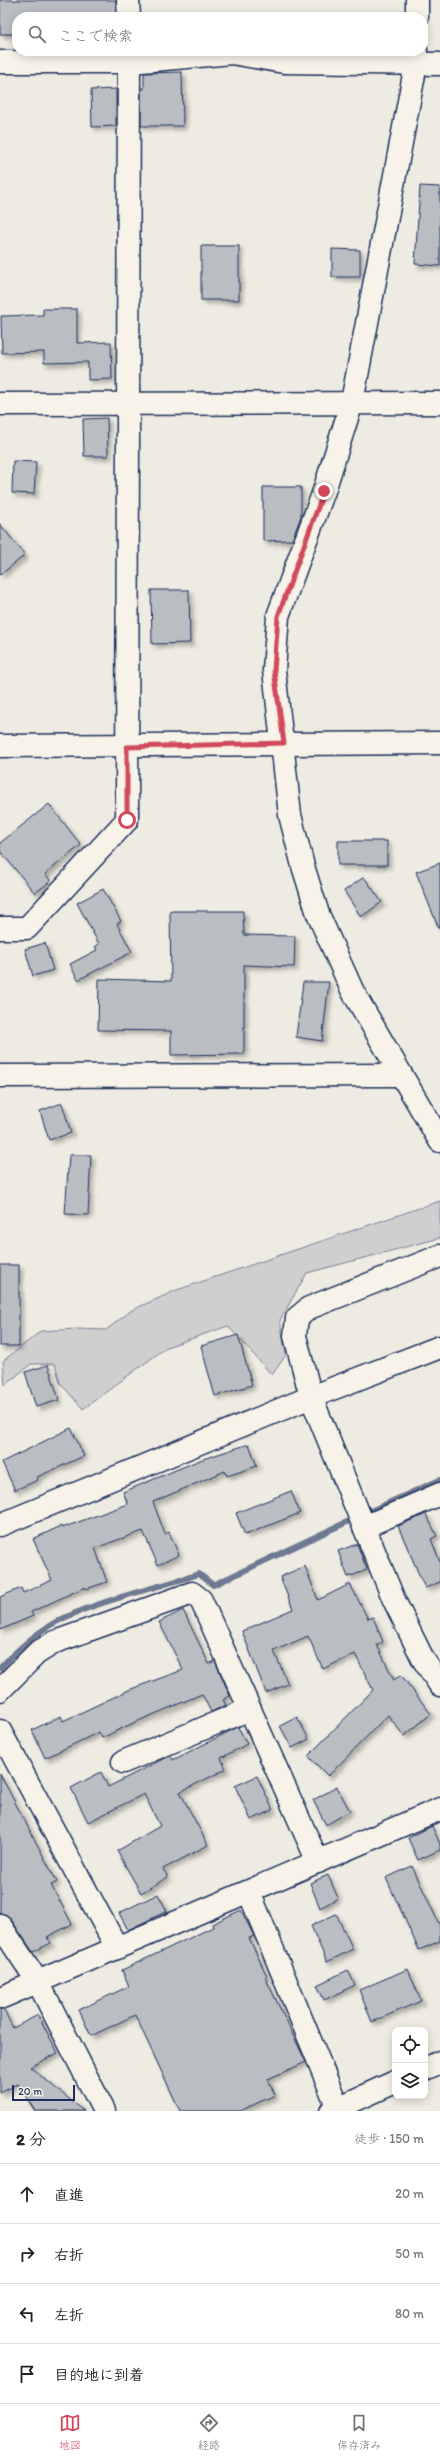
<!DOCTYPE html>
<html lang="ja">
<head>
<meta charset="utf-8">
<style>
  :root { --surface:#fff; --page:#f6f6f6; --text:#222; --muted:#767676; --line:#e0e0e0; --accent:#d1495b }
  body { margin:0; font-family:Itim,"Klee One",sans-serif; background:var(--page); color:var(--text) }
  .controls { position:absolute; right:12px; bottom:12px; display:grid; overflow:hidden; border-radius:8px; box-shadow:0 2px 10px #0003 }
  .controls button { width:36px; height:36px; display:grid; place-items:center; padding:0; border:0; border-bottom:1px solid var(--line); background:var(--surface); color:var(--text); font:20px sans-serif }
  .scale { position:absolute; left:12px; bottom:10px; width:63px; box-sizing:border-box; padding-left:4px; border:2px solid #1b2f5e; border-top:0; font-size:11px; line-height:14px; white-space:nowrap; color:#1b2f5e; -webkit-text-stroke:3px #f7f3e8; paint-order:stroke }
  .stop { position:absolute; width:12px; height:12px; margin:-9px; border:3px solid #d1495b; border-radius:50%; background:#fff }
  .stop.end { background:#d1495b; border-color:#fff; box-shadow:0 1px 4px #0008 }
  .list { margin:0; padding:0; list-style:none }
  h2 { display:flex; justify-content:space-between; align-items:center; height:52px; margin:0; padding:0 16px; font-size:17px }
  h2 small { font-size:13px; font-weight:400; color:var(--muted) }
  .list li { display:grid; grid-template-columns:26px 1fr auto; gap:12px; align-items:center; box-sizing:border-box; height:60px; padding:0 16px; border-top:1px solid var(--line) }
  .list b { display:block; font-size:15px; white-space:nowrap }
  .list em { font-size:13px; font-style:normal; color:var(--muted) }
  .icon { flex:none; width:22px; height:22px; fill:none; stroke:currentColor; stroke-width:2; stroke-linecap:round; stroke-linejoin:round }
  .map { position:relative; flex:none; width:440px; height:2111px; overflow:hidden }
  .search { position:absolute; background:var(--surface); box-shadow:0 2px 10px #0003; left:12px; right:12px; top:12px; height:44px; display:flex; align-items:center; gap:10px; box-sizing:border-box; padding:0 14px; border-radius:16px; color:var(--muted); font-size:15px }
  .sheet { height:292px; background:var(--surface) }
  nav { display:flex; justify-content:space-around; align-items:center; box-sizing:border-box; height:56px; border-top:1px solid var(--line); background:var(--surface); font-size:11px; color:var(--muted) }
  nav a { display:grid; justify-items:center; gap:2px }
  nav .on { color:var(--accent) }
  .map>svg:first-child { display:block }
  .green { fill:#cfcfcf; stroke:#757f96 }
  .lines { fill:none; stroke-linecap:round; stroke-linejoin:round }
  .stream { stroke:#6e7992; stroke-width:6 }
  .building { fill:#babdc2; stroke:#1b2f5e; filter:url(#shadow) }
  .street-casing { stroke:#1b2f5e; stroke-width:25 }
  .secondary-casing { stroke:#1b2f5e; stroke-width:25 }
  .primary-casing { stroke:#1b2f5e; stroke-width:25 }
  .street { stroke:#f7f3e8; stroke-width:22 }
  .secondary { stroke:#f7f3e8; stroke-width:22 }
  .primary { stroke:#f7f3e8; stroke-width:22 }
  .route { stroke:#d1495b; stroke-width:5 }
</style>
</head>
<body>
<div class="map">
<svg width="440" height="2111" viewBox="0 0 440 2111">
  <defs>
    <filter id="shadow"><feDropShadow dx="3.5" dy="3.5" stdDeviation="2" flood-color="#0004"/></filter>
  </defs>
  <rect width="100%" height="100%" fill="#eeebe2"/>
  <filter id="ink" filterUnits="userSpaceOnUse"><feTurbulence type="fractalNoise" baseFrequency=".025" numOctaves="2"/><feDisplacementMap in="SourceGraphic" scale="8" xChannelSelector="R" yChannelSelector="G"/><feConvolveMatrix kernelMatrix="1 2 1 2 8 2 1 2 1" color-interpolation-filters="sRGB"/></filter>
  <g filter="url(#ink)">
    <polygon class="green" points="440,1201 440,1238 307,1273 280,1320 286,1355 272,1375 228,1326 167,1347 83,1409 60,1383 55,1364 31,1364 5,1385 3,1361 41,1331 77,1329 106,1330 132,1310 177,1290"/>
    <g class="lines">
      <path class="stream" d="M0 1668C15 1652 35 1634 54 1623 93 1602 156 1588 199 1574L213 1585C289 1550 363 1513 440 1480"/>
    </g>
    <g class="building">
      <polygon points="0,0 116,0 116,17 17,17 17,34 0,34"/>
      <polygon points="182,72 183,126 141,126 141,89 144,89 144,73"/>
      <polygon points="116,89 116,126 92,127 91,90"/>
      <polygon points="420,186 440,187 440,266 415,264"/>
      <rect x="201" y="246" width="38" height="54"/>
      <polygon points="332,249 360,250 360,277 332,277"/>
      <polygon points="43,309 77,309 77,343 111,342 112,379 88,380 88,362 44,363 44,352 2,353 1,316 43,315"/>
      <polygon points="107,418 108,456 84,456 83,419"/>
      <polygon points="13,461 36,462 34,494 12,493"/>
      <polygon points="263,487 301,487 301,516 292,540 263,541"/>
      <polygon points="0,524 25,555 0,575"/>
      <polygon points="151,590 189,590 190,643 152,644"/>
      <polygon points="49,804 81,845 45,874 51,881 35,893 0,851 0,843"/>
      <rect x="338" y="841" width="49" height="24"/>
      <polygon points="440,863 440,929 439,929 416,872"/>
      <polygon points="364,877 382,902 361,917 344,891"/>
      <polygon points="103,889 121,921 117,924 132,952 78,980 70,964 97,950 95,947 99,944 77,903"/>
      <polygon points="170,911 243,911 244,935 295,936 294,967 244,965 244,1054 171,1055 171,1031 98,1030 99,979 171,981"/>
      <polygon points="45,943 53,970 33,976 25,949"/>
      <polygon points="303,982 329,982 322,1041 296,1037"/>
      <polygon points="62,1103 71,1133 49,1140 40,1111"/>
      <polygon points="69,1155 91,1155 88,1215 65,1214"/>
      <rect x="0" y="1265" width="19" height="81"/>
      <polygon points="238,1335 252,1385 215,1396 201,1346"/>
      <polygon points="48,1365 59,1400 36,1407 25,1372"/>
      <polygon points="71,1428 84,1456 37,1477 38,1480 15,1490 2,1462"/>
      <polygon points="249,1444 257,1466 227,1476 225,1471 153,1502 165,1534 169,1532 179,1555 158,1565 143,1531 95,1548 107,1582 86,1589 85,1587 31,1612 33,1616 0,1630 0,1597 21,1588 23,1593 52,1580 33,1539 61,1526 62,1528 128,1504 123,1492 200,1460"/>
      <polygon points="291,1491 300,1513 245,1535 236,1513"/>
      <polygon points="426,1514 437,1536 431,1539 440,1562 440,1582 425,1588 398,1526"/>
      <polygon points="357,1544 367,1570 348,1577 338,1551"/>
      <polygon points="305,1566 318,1600 350,1584 368,1619 373,1617 383,1642 377,1645 394,1680 401,1675 431,1714 404,1736 388,1715 328,1776 308,1756 373,1690 355,1654 323,1669 308,1636 274,1651 288,1684 266,1693 242,1631 293,1609 280,1577"/>
      <polygon points="183,1610 209,1664 215,1661 230,1696 223,1700 226,1705 211,1712 202,1694 131,1724 102,1738 99,1732 45,1758 32,1730 61,1716 63,1721 131,1689 183,1670 159,1622"/>
      <polygon points="297,1717 309,1739 292,1748 280,1726"/>
      <polygon points="238,1727 247,1744 221,1758 226,1769 180,1792 208,1845 163,1869 168,1877 141,1893 117,1851 160,1826 144,1794 88,1822 71,1788 101,1772 108,1787 161,1760 171,1756 173,1760"/>
      <polygon points="0,1774 57,1882 51,1885 72,1924 47,1937 51,1943 33,1952 10,1918 0,1913"/>
      <polygon points="257,1776 273,1810 251,1820 235,1786"/>
      <polygon points="337,1787 350,1811 326,1825 313,1800"/>
      <polygon points="432,1826 440,1844 440,1850 418,1860 408,1838"/>
      <polygon points="412,1866 440,1926 440,1941 419,1950 386,1878"/>
      <polygon points="328,1875 338,1898 320,1908 310,1883"/>
      <polygon points="158,1894 167,1911 128,1930 119,1913"/>
      <polygon points="241,1910 254,1936 249,1938 267,1976 265,1977 306,2062 268,2079 275,2095 240,2111 180,2111 135,2015 91,2036 79,2010 129,1986 122,1970 213,1927 212,1924"/>
      <polygon points="336,1914 353,1949 327,1962 311,1926"/>
      <polygon points="408,1969 421,2001 372,2022 359,1990"/>
      <polygon points="348,1970 355,1985 324,2000 317,1985"/>
      <polygon points="0,2010 4,2010 13,2028 38,2015 58,2053 30,2067 84,2111 35,2111 18,2084 0,2093"/>
    </g>
    <g class="lines">
      <defs>
        <g id="street">
          <polyline points="128,0 129,17"/>
          <polyline points="417,17 417,0"/>
          <polyline points="416,51 416,64 352,402 324,491 278,616 274,670 290,815 303,866 318,914 353,992 440,1141"/>
          <polyline points="0,62 130,62 232,53 284,62 440,64"/>
          <polyline points="0,746 440,743"/>
          <polyline points="0,928 27,928 127,820 129,51"/>
          <polyline points="0,1076 400,1075"/>
          <polyline points="440,1256 309,1308 297,1318 295,1336 311,1397 394,1600 423,1659 440,1685"/>
          <polyline points="364,1527 440,1494"/>
          <polyline points="0,1690 37,1653 55,1642 192,1593 201,1600 318,1862"/>
          <polyline points="0,1731 117,1948"/>
          <polyline points="123,1762 250,1709"/>
          <polyline points="249,1892 338,2108"/>
          <polyline points="0,1925 38,1982 104,2111"/>
          <polyline points="0,1998 440,1809"/>
        </g>
        <g id="secondary">
          <polyline points="0,404 440,403"/>
          <polyline points="0,1525 311,1397 440,1347"/>
        </g>
        <g id="primary">
          <polyline points="425,2069 440,2062"/>
          <polyline points="331,2111 395,2082"/>
        </g>
      </defs>
      <use href="#street" class="street-casing"/>
      <use href="#secondary" class="secondary-casing"/>
      <use href="#primary" class="primary-casing"/>
      <use href="#street" class="street"/>
      <use href="#secondary" class="secondary"/>
      <use href="#primary" class="primary"/>
    </g>
  </g>
  <g class="lines" filter="url(#ink)">
    <polyline class="route" points="127,820 127,747 284,743 274,670 278,616 324,491"/>
  </g>
</svg>
<div class="controls">
<button><svg class="icon" aria-label="locate" viewBox="0 0 24 24"><circle cx="12" cy="12" r="6"/><path d="M12 2v4M12 18v4M2 12h4M18 12h4"/></svg></button>
<button><svg class="icon" aria-label="layers" viewBox="0 0 24 24"><path d="M12 4l9 5-9 5-9-5zM3 14l9 5 9-5"/></svg></button>
</div>
<div class="scale">20 m</div>
<div class="stop" style="left:127px;top:820px"></div>
<div class="stop end" style="left:324px;top:491px"></div>
<div class="search"><svg class="icon" aria-label="search" viewBox="0 0 24 24"><circle cx="10" cy="10" r="6"/><path d="M15 15l6 6"/></svg>ここで検索</div>
</div>
<section class="sheet">
<h2>2 分<small>徒歩 · 150 m</small></h2>
<ul class="list">
<li><svg class="icon" aria-label="ahead" viewBox="0 0 24 24"><path d="M12 20V5M6 11l6-6 6 6"/></svg><div><b>直進</b></div><em>20 m</em></li>
<li><svg class="icon" aria-label="right" viewBox="0 0 24 24"><path d="M7 20v-9h11M14 6l5 5-5 5"/></svg><div><b>右折</b></div><em>50 m</em></li>
<li><svg class="icon" aria-label="left" viewBox="0 0 24 24"><path d="M17 20v-9H6M10 6l-5 5 5 5"/></svg><div><b>左折</b></div><em>80 m</em></li>
<li><svg class="icon" aria-label="arrive" viewBox="0 0 24 24"><path d="M6 21V4h12l-3 4 3 4H6"/></svg><div><b>目的地に到着</b></div></li>
</ul>
</section>
<nav>
<a class="on"><svg class="icon" aria-label="map" viewBox="0 0 24 24"><path d="M3 6l6-2 6 2 6-2v14l-6 2-6-2-6 2zM9 4v14M15 6v14"/></svg>地図</a>
<a><svg class="icon" aria-label="directions" viewBox="0 0 24 24"><path d="M12 3l9 9-9 9-9-9zM9 14v-3h6M13 9l2 2-2 2"/></svg>経路</a>
<a><svg class="icon" aria-label="saved" viewBox="0 0 24 24"><path d="M7 4h10v16l-5-4-5 4z"/></svg>保存済み</a>
</nav>
</body>
</html>
